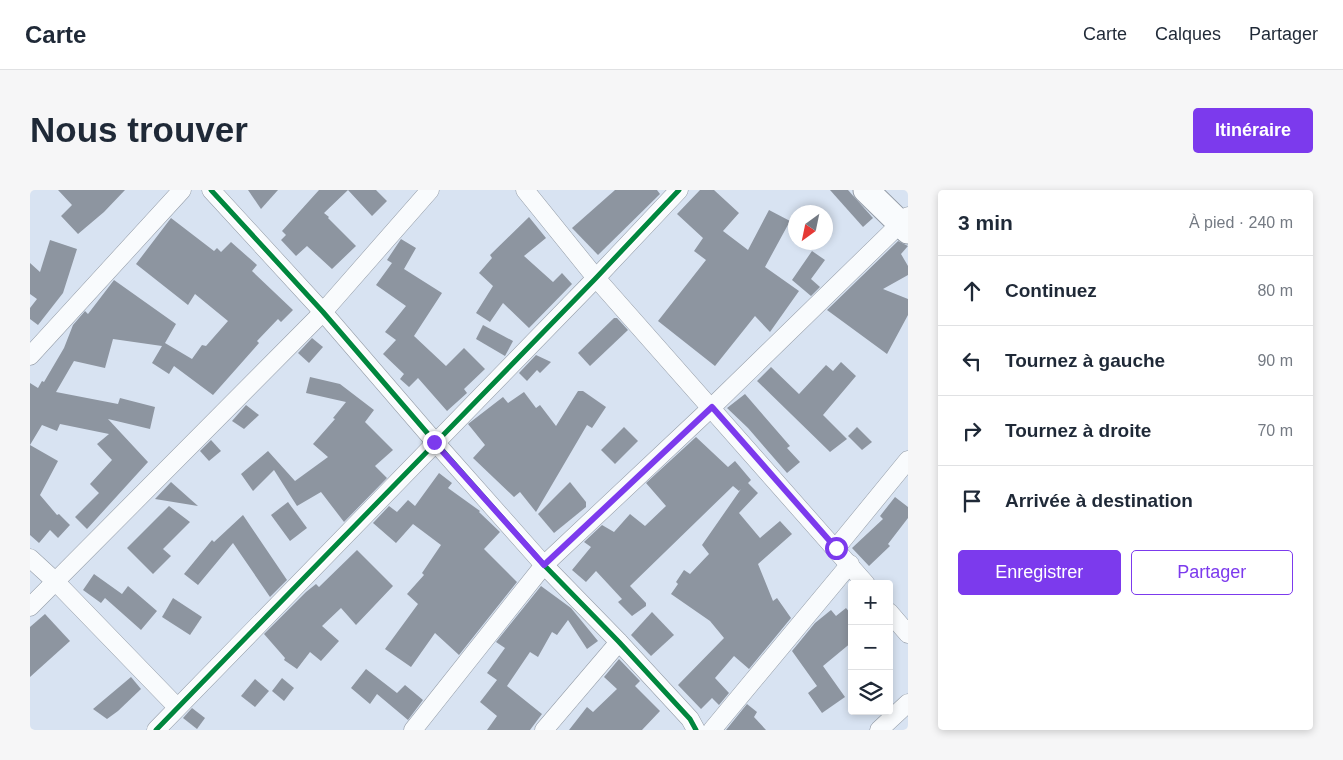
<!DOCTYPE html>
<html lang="fr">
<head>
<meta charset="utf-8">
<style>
  :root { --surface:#fff; --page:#f6f6f7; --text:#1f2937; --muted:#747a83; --line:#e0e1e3; --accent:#7c3aed }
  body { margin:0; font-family:Arial,sans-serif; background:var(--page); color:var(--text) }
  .controls { position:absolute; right:15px; bottom:15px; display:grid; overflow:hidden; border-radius:5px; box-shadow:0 2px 8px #0003 }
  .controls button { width:45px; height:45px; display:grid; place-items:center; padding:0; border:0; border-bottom:1px solid var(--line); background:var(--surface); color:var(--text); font:25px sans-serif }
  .compass { position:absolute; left:758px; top:15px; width:45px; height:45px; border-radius:50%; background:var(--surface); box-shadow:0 2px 8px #0003; rotate:213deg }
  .stop { position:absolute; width:15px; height:15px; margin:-11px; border:4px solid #7c3aed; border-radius:50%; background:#fff }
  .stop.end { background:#7c3aed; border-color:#fff; box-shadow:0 1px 5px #0008 }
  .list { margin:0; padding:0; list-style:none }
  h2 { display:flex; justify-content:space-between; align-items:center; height:65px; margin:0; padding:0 20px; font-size:21px }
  h2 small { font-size:16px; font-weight:400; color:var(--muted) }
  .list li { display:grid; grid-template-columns:32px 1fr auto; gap:15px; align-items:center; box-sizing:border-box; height:70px; padding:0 20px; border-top:1px solid var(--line) }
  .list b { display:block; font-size:19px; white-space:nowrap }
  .list em { font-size:16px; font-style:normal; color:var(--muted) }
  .actions { display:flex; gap:10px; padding:15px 20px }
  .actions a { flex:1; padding:11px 0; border:1px solid var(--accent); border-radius:5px; text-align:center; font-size:18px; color:var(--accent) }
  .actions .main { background:var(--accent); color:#fff }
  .icon { flex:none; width:28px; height:28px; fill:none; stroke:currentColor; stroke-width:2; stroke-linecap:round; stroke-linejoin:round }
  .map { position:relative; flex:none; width:878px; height:540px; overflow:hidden; border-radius:5px }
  header { display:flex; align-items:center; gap:30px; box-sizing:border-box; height:70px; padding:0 25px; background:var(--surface); border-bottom:1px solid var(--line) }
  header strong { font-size:24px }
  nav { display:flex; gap:28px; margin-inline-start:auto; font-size:18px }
  .intro { display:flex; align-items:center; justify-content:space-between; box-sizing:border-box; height:120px; padding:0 30px }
  h1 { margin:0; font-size:35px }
  .button { padding:12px 22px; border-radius:5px; background:var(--accent); color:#fff; font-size:18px; font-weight:700 }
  main { display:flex; gap:30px; padding:0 30px }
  aside { flex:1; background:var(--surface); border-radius:5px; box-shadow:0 2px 8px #0003 }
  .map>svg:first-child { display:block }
  .building { fill:#8d95a0 }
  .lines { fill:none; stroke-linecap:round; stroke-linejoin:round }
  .street-casing { stroke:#949ca7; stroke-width:19 }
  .secondary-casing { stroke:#949ca7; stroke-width:27 }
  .street { stroke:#f9fbfd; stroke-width:18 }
  .secondary { stroke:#f9fbfd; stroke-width:25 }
  .cycleway-casing { stroke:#fff; stroke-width:8 }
  .cycleway { stroke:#00873e; stroke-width:5 }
  .route { stroke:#7c3aed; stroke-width:6 }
</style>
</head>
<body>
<header>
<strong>Carte</strong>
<nav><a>Carte</a><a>Calques</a><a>Partager</a></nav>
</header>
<div class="intro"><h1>Nous trouver</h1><a class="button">Itinéraire</a></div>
<main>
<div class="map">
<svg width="878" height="540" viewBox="0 0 878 540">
  <rect width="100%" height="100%" fill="#d8e3f2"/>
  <g class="building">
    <polygon points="28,0 95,0 74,22 48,44 31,26 42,15"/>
    <polygon points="218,0 248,0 231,19"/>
    <polygon points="289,0 346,0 357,11 342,26 318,0 294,23 299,27 298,28 326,56 302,79 277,56 266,66 251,50 256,45 252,41"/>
    <polygon points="585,0 627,0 630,4 568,65 542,38"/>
    <polygon points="670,0 684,0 709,23 693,41 718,60 739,20 760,31 735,77 769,101 740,142 725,126 685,176 628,131 676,70 664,61 673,48 647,24"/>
    <polygon points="800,0 818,0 843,28 833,37"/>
    <polygon points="499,27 516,48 494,66 523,92 532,83 542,94 499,138 473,113 460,132 446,123 463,96 449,83 462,68 460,65"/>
    <polygon points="141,28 184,61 187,58 191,62 201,52 227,75 222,81 263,120 251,132 248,129 227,151 229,153 183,205 144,176 139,184 122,173 132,156 83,149 75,178 44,171 26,202 88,214 90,208 125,217 120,239 78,229 118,272 57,339 45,327 69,303 60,294 82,270 67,254 79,244 30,234 27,241 12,235 0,255 0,193 8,198 12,191 14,192 34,158 43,135 55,121 58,124 84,90 146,134 135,153 162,169 172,155 176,156 198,131 165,104 158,115 106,74"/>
    <polygon points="371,49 386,58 374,79 412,103 384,146 416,176 434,158 455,179 434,199 437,203 417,221 388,188 379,197 370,189 374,184 353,164 366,150 355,142 376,116 346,95 362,73 357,70"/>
    <polygon points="20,50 47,59 33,103 8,135 0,129 0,118 7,109 0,104 0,73 10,82"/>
    <polygon points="868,51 878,56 871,64 878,76 878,85 853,99 878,109 878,125 857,164 797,120"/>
    <polygon points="782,61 795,70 781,89 790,97 781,106 762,90"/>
    <polygon points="584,128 587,128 598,140 560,176 548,163"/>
    <polygon points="453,135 483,151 475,166 446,149"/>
    <polygon points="282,148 293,157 279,173 268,163"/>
    <polygon points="506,165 521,172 510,183 507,180 497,191 489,183"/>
    <polygon points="811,172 826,186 793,225 817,249 800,262 727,191 741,177 769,204 796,175 803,181"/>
    <polygon points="280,187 310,194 344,220 335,232 363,260 345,276 357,288 314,332 291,302 267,316 244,280 223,301 211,284 238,261 265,291 298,267 283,254 305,229 303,228 316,212 276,203"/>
    <polygon points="548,201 553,201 576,217 562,238 557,235 506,322 490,302 484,307 443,268 455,255 438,234 473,207 478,213 494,202 506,218 510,215 526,236"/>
    <polygon points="715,204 760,256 757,258 770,272 757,283 718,238 697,218"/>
    <polygon points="216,215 229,225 214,239 202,231"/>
    <polygon points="594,237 608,251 585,274 571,260"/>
    <polygon points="827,237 842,252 832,260 818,246"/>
    <polygon points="666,247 698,277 705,271 721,290 718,293 728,303 709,323 730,348 750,331 762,344 728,374 743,411 747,408 761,428 719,479 704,466 685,488 699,503 689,515 682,508 671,519 648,495 694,448 680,431 641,404 648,394 646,392 654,380 660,384 679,364 672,355 711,299 709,301 703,296 600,396 616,413 616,416 602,426 588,412 592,409 566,381 556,392 542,380 561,357 554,352 572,335 584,342 600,324 615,336 636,316 616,293"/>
    <polygon points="181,250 191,261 179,271 170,261"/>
    <polygon points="0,255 28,271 10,305 27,325 29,324 40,335 28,348 20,340 9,353 0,345"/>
    <polygon points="409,283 422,293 418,298 450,321 449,322 470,342 454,359 487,392 429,465 405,443 381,477 355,459 388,414 377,404 394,385 392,383 411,355 383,334 366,353 343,333 359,316 367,322 378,310 385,316"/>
    <polygon points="141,292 168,316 125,309"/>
    <polygon points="540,292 556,312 556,317 524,343 508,324"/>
    <polygon points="865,307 878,317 878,328 858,354 860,356 839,376 822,358 853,329 850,326"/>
    <polygon points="258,312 277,338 260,351 241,325"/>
    <polygon points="139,316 160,332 133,359 141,366 123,384 97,358"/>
    <polygon points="213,325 257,390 240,407 203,353 168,395 154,384 182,350 184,352"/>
    <polygon points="327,360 363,396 326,435 311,418 292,436 309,451 291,471 280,462 267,479 254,470 255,468 234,444 276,402 286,394 289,397"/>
    <polygon points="64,384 92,404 98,396 127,421 111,440 75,408 71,413 53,400"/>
    <polygon points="511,396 541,418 568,451 557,459 538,430 527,445 522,442 508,467 500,462 477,496 512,524 500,540 457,540 467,526 450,512 467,490 457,483 475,458 466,452"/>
    <polygon points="143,408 172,427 160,445 132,427"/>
    <polygon points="816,418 822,425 822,452 793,476 815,507 792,523 778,503 787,496 762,461 785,433 801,420 806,426"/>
    <polygon points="622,422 644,445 621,466 601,445"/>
    <polygon points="15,424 40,451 0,487 0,437"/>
    <polygon points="589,469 610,491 605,496 630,521 612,540 539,540 557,517 563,522 587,499 574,487"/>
    <polygon points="336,479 367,503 375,495 393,510 378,530 347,504 340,514 321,498"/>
    <polygon points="101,487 111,499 88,521 77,529 63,519"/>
    <polygon points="252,488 264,498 254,511 242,501"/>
    <polygon points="225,489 239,501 225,517 211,506"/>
    <polygon points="717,514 727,522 724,527 736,540 696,540"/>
    <polygon points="162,518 175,528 167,539 153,528"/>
  </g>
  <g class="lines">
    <defs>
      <g id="street">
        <polyline points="181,0 293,122 405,252 514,375 589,452 660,529 666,540"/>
        <polyline points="495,0 566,88 836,394"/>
        <polyline points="0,166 152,0"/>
        <polyline points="806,358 878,270"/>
        <polyline points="0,368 25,391 147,517"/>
        <polyline points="0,417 293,122 400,0"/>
        <polyline points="859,422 878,444"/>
        <polyline points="126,540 566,88 649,0"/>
        <polyline points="383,540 514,375 682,217 878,26"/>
        <polyline points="514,540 589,452"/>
        <polyline points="682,540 820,374"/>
        <polyline points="849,540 878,513"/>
      </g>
      <polyline id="secondary" points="836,0 878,41"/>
    </defs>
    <use href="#street" class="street-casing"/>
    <use href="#secondary" class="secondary-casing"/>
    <use href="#street" class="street"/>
    <use href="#secondary" class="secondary"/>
    <defs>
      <g id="cycleway">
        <polyline points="181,0 293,122 405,252 514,375 589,452 660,529 666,540"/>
        <polyline points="126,540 566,88 649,0"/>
      </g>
    </defs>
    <use href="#cycleway" class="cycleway-casing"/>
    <use href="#cycleway" class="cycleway"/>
  </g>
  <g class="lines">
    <polyline class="route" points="404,252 514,375 682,217 806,358"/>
  </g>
</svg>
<div class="controls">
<button>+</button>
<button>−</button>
<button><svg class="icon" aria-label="layers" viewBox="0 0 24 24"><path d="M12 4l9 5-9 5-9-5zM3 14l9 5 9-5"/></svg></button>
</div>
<svg class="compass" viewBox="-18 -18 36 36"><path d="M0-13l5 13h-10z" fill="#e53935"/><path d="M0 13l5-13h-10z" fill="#747a83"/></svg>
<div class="stop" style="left:806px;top:358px"></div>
<div class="stop end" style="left:404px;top:252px"></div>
</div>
<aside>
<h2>3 min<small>À pied · 240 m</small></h2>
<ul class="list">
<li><svg class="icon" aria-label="ahead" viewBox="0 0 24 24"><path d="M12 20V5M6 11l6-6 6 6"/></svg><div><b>Continuez</b></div><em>80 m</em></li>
<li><svg class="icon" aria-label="left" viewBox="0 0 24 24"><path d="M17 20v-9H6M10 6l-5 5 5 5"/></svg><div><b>Tournez à gauche</b></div><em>90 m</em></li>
<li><svg class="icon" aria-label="right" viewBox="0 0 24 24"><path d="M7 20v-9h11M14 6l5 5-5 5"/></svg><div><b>Tournez à droite</b></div><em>70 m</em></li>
<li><svg class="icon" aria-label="arrive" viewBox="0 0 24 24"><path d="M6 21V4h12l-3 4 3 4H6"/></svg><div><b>Arrivée à destination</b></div></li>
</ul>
<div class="actions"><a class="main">Enregistrer</a><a>Partager</a></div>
</aside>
</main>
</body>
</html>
